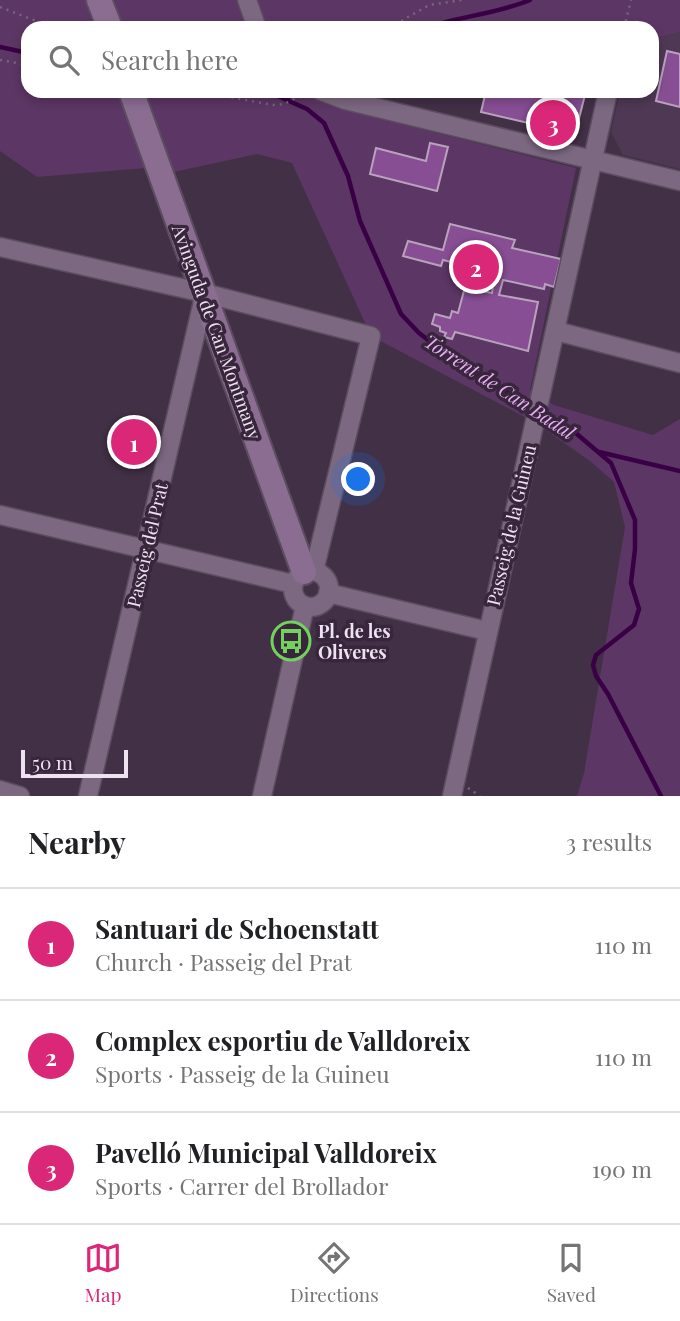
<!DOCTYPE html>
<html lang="en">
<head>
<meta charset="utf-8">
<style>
  :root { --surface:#fff; --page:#f2f2f2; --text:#202124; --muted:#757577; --line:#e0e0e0; --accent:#db2777 }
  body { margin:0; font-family:"Playfair Display",serif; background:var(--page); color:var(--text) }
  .scale { position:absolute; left:21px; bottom:18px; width:107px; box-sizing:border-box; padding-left:7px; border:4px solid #eee2f1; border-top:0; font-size:19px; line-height:24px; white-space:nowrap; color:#eee2f1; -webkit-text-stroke:5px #38263c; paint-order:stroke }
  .you { position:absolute; left:359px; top:480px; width:24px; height:24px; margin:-18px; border:5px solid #fff; border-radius:50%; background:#1a73e8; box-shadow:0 0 0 10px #1a73e833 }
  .badge { display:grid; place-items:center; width:46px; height:46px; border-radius:50%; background:var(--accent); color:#fff; font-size:23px; font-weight:700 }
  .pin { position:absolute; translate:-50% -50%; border:4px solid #fff; box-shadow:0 2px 7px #0006 }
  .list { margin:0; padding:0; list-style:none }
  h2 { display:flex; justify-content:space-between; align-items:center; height:91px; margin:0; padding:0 28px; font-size:30px }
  h2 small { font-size:23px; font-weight:400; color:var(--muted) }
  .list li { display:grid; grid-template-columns:46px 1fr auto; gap:21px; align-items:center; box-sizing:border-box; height:112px; padding:0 28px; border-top:2px solid var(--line) }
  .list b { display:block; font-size:26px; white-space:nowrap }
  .list p { margin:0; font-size:23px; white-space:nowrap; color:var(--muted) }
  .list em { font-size:23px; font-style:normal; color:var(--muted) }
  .icon { flex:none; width:38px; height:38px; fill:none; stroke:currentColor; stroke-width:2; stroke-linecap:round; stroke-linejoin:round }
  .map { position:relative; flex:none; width:680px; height:796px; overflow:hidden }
  .search { position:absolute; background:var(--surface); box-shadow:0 4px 10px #0003; left:21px; right:21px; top:21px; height:77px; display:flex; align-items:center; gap:18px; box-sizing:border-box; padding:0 24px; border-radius:21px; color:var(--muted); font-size:26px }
  .sheet { height:427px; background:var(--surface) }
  nav { display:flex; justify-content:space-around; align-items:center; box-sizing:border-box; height:98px; border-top:2px solid var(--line); background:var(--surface); font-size:19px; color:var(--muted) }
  nav a { display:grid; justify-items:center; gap:4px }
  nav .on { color:var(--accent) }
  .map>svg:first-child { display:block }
  .built { fill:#4f3854 }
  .green { fill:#5c3664 }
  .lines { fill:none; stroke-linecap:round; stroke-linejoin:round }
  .stream { stroke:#3a0045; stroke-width:4.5 }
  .building { fill:#874e94; stroke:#b9a2bd; stroke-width:2 }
  .street-casing { stroke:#5b4c5f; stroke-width:21 }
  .secondary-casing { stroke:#5b4c5f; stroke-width:28 }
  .path { stroke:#77677b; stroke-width:2.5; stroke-dasharray:2 5; stroke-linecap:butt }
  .street { stroke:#7c6881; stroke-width:18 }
  .secondary { stroke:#8b6d92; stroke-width:24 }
  .labels { text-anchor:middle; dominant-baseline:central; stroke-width:7; stroke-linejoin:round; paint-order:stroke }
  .street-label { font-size:18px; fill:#eee2f1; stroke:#38263c }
  .poi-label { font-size:18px; font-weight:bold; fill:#eee2f1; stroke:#38263c; text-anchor:start }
  .water-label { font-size:19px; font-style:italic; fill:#ebadf8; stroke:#38263c }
</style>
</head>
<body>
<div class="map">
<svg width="680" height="796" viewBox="0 0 680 796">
  <rect width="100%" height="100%" fill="#423046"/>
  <polygon class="built" points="680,32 680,169 623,155 611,132 620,91 652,91 652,39"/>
  <polygon class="green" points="0,0 680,0 680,32 652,39 652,28 28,28 28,91 366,91 360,100 357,113 576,168 530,390 554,405 653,435 680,419 680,796 577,796 584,773 625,527 614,482 590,461 534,422 371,336 292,163 257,154 160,175 146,168 37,177 0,151"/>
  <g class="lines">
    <g class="stream">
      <path d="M425 28C460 16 497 14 530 0"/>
      <polyline points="0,47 28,53"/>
      <polyline points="236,91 273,94 307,109 324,123 348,176 360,221 401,314 419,333 462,366 532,407"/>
      <polyline points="286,98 302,91"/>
      <polyline points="542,413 571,429 611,463 635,520 635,549 631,583 639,609 634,625 596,655 593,665 596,676 608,694 661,796"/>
      <polyline points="599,452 680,471"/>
    </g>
  </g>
  <g class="building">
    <polygon points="667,51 680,54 680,107 656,101"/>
    <polygon points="486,91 586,91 575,134 481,112"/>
    <polygon points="430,143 448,147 437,191 370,174 376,148 426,161"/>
    <polygon points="450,224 515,240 512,248 561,259 554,287 545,284 544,289 503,280 499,295 538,302 528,351 455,332 452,339 444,337 446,333 440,331 440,327 432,324 435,314 450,318 452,311 458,313 465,287 492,293 494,280 491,279 493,272 443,260 441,266 403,256 408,241 443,250"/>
  </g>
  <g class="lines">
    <defs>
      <g id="street">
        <polyline points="247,0 257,28"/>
        <polyline points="321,91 345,100 680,181"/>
        <polyline points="0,247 204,293 371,336 314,571"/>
        <polyline points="556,331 680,363"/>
        <polyline points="0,515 293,584"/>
        <circle cx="311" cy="589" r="18"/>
        <polyline points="328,593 487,631"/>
        <polyline points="0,790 20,796"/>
        <polyline points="88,796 204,297"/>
        <polyline points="262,796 305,606"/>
        <polyline points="452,796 608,91"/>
      </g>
      <g id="secondary">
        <polyline points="99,0 110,28"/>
        <polyline points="131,91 304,572"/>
      </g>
    </defs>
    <use href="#street" class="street-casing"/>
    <use href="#secondary" class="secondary-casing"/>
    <g class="path">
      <polyline points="0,7 54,28"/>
      <polyline points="389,28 429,5 462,0"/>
      <polyline points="624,28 631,0"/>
      <polyline points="0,60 28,65"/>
      <polyline points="197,91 273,105 284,104 306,93"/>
      <polyline points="468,788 480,796"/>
    </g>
    <use href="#street" class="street"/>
    <use href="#secondary" class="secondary"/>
  </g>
  <defs>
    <symbol id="bus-ring" viewBox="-11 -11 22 22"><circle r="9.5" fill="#38263c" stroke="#72d25d" stroke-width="1.5"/><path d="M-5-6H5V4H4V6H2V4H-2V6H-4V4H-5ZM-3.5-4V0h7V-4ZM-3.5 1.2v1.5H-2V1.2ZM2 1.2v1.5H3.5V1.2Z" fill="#72d25d"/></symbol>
  </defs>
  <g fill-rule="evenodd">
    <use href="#bus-ring" x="269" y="619" width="44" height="44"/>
  </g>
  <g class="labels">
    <g class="street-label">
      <text transform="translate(217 332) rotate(70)">Avinguda de Can Montmany</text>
      <text transform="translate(511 525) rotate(-77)">Passeig de la Guineu</text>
      <text transform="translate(147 545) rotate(-77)">Passeig del Prat</text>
    </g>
    <g class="poi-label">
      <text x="318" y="631">Pl. de les<tspan x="318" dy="21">Oliveres</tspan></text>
    </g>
    <g class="water-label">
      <text transform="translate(500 386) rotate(33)">Torrent de Can Badal</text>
    </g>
  </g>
</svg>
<div class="scale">50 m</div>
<div class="you"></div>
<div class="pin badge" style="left:134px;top:442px">1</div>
<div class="pin badge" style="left:476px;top:267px">2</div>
<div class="pin badge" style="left:553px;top:123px">3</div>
<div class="search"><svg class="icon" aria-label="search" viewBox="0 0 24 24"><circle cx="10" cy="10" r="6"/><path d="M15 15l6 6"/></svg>Search here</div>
</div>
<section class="sheet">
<h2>Nearby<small>3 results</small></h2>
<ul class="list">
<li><span class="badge">1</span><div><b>Santuari de Schoenstatt</b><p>Church · Passeig del Prat</p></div><em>110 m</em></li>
<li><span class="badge">2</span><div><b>Complex esportiu de Valldoreix</b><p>Sports · Passeig de la Guineu</p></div><em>110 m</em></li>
<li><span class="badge">3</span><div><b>Pavelló Municipal Valldoreix</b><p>Sports · Carrer del Brollador</p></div><em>190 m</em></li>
</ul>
</section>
<nav>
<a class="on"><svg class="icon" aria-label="map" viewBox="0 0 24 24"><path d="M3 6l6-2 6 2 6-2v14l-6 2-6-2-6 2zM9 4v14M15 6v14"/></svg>Map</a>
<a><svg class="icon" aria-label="directions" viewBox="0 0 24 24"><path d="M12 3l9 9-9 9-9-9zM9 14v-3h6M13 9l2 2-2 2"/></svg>Directions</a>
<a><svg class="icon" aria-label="saved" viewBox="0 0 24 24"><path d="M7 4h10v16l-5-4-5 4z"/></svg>Saved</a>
</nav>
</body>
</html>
